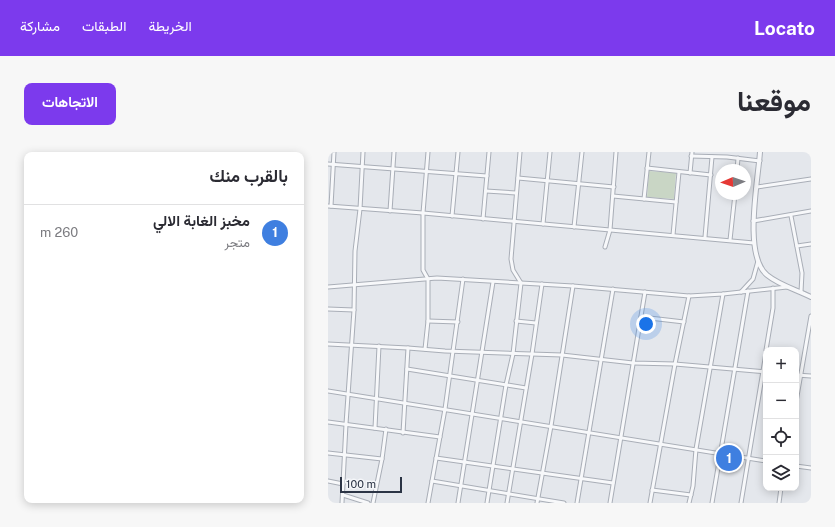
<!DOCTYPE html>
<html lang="ar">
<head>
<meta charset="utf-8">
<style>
  :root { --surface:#fff; --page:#f7f7f7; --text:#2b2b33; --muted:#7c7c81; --line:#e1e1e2; --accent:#7c3aed }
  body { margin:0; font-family:"Public Sans",Vazirmatn,sans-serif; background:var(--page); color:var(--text); direction:rtl }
  .controls { position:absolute; right:12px; bottom:12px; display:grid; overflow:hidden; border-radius:8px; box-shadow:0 2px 10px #0003 }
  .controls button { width:36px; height:36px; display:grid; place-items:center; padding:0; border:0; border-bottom:1px solid var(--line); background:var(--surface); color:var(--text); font:20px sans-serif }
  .compass { position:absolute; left:387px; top:12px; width:36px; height:36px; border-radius:50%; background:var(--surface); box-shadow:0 2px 10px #0003; rotate:268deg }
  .scale { position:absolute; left:12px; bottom:10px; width:62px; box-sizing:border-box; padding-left:4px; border:2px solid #2b3445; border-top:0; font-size:11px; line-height:14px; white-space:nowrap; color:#2b3445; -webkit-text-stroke:3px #f4f6f9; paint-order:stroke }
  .you { position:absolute; left:318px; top:172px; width:14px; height:14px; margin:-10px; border:3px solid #fff; border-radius:50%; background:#1a73e8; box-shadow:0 0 0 6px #1a73e833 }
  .badge { display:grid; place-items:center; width:26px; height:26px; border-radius:50%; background:var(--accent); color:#fff; font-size:13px; font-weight:700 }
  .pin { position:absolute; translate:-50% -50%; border:2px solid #fff; box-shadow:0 1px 4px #0006 }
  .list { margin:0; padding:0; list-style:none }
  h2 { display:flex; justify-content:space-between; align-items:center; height:52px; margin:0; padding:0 16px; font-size:17px }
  h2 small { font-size:13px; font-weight:400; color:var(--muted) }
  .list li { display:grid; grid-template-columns:26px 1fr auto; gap:12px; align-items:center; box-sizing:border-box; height:56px; padding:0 16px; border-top:1px solid var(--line) }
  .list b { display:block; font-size:15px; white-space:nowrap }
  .list p { margin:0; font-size:13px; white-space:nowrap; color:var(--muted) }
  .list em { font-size:13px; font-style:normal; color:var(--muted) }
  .icon { flex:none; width:22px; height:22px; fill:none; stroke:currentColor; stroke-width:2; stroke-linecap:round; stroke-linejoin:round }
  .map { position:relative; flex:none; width:483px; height:351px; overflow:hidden; direction:ltr; border-radius:8px }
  header { display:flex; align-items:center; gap:24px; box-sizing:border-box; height:56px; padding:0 20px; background:var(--accent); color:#fff }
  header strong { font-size:19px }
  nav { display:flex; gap:22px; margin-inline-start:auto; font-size:14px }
  .intro { display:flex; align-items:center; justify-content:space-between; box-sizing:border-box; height:96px; padding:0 24px }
  h1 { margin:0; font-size:28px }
  .button { padding:10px 18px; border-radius:8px; background:var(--accent); color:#fff; font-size:14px; font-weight:700 }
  main { display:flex; gap:24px; padding:0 24px }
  aside { flex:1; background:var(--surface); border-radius:8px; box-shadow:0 2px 10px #0003 }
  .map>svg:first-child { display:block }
  .green { fill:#c9d6c5 }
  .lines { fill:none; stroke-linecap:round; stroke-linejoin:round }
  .minor-casing { stroke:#a9aeb7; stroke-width:5 }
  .tertiary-casing { stroke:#a9aeb7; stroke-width:6 }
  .minor { stroke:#f7f8fa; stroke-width:3 }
  .tertiary { stroke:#f7f8fa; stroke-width:4 }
</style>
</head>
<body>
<header>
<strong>Locato</strong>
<nav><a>الخريطة</a><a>الطبقات</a><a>مشاركة</a></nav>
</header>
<div class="intro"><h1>موقعنا</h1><a class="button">الاتجاهات</a></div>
<main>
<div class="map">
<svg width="483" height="351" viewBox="0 0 483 351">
  <rect width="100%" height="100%" fill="#e4e7ec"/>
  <polygon class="green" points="321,19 348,21 346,47 319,45"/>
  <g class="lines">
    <defs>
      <g id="minor">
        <polyline points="363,4 399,5 432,9"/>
        <polyline points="0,12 159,24"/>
        <polyline points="319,16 383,23"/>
        <polyline points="409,18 410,6"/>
        <polyline points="362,21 364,0"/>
        <polyline points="190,26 286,35"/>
        <polyline points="429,35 483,27"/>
        <polyline points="158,39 188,41"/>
        <polyline points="285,44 348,50"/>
        <polyline points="316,47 321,0"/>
        <polyline points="0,54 95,61 426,91"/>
        <polyline points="3,54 6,0"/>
        <polyline points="62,59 66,0"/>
        <polyline points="124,64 130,0"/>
        <polyline points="463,64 474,121 473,140"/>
        <polyline points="155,67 161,0"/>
        <polyline points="425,69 483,59"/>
        <polyline points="215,72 222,0"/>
        <polyline points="246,75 254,0"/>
        <polyline points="345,83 351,20"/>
        <polyline points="377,85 384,5"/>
        <polyline points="402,88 407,42"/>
        <polyline points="469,94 483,92"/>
        <polyline points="277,95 282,78 288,0"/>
        <polyline points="0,135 109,126 245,134 361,144 395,142 459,135"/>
        <polyline points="413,140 425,127 430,109"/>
        <polyline points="0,157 26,158"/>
        <polyline points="313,165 356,170"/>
        <polyline points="100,169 130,170"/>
        <polyline points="188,169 208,171"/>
        <polyline points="0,192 80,196 117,199 234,203 305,211 347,212 438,220"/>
        <polyline points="97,197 100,169 100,127 95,118 95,61 100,0"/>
        <polyline points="438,198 445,156 445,136"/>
        <polyline points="79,217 198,236"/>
        <polyline points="468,223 483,224"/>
        <polyline points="0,239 438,309"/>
        <polyline points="468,250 483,164"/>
        <polyline points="0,270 112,285"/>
        <polyline points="47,276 51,194"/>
        <polyline points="75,281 80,196"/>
        <polyline points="0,301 54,307"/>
        <polyline points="108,306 285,331"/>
        <polyline points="468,314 483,316"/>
        <polyline points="0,329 15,332"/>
        <polyline points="104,329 236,351"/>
        <polyline points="324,338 363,343"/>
        <polyline points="15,343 40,351"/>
        <polyline points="14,351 18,272 26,158 27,99 32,57 35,0"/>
        <polyline points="45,351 54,307 58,277"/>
        <polyline points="100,351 117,257 135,127"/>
        <polyline points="130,351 165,130"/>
        <polyline points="159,351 178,233 185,202 193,131 185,118 183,107 192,0"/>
        <polyline points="179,351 204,202 214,132"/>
        <polyline points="209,351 223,274 245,134"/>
        <polyline points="249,351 285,137"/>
        <polyline points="282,351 317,140"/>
        <polyline points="322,351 347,212 361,144"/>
        <polyline points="361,351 365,334 368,297 395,142"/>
        <polyline points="384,351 420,139"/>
        <polyline points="413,351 438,201"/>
        <polyline points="451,351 453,336"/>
      </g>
      <path id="tertiary" d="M432 0C430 29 415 103 439 123 451 133 469 138 483 145"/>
    </defs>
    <use href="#minor" class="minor-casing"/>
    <use href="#tertiary" class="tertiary-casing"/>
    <use href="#minor" class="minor"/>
    <use href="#tertiary" class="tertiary"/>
  </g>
</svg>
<div class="controls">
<button>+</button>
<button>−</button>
<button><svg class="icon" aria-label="locate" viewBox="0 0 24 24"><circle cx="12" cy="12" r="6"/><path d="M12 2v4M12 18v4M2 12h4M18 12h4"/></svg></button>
<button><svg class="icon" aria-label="layers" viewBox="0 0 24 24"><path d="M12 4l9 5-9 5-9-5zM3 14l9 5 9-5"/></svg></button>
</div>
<svg class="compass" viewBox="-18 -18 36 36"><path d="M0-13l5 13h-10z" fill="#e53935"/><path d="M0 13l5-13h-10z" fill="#7c7c81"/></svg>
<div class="scale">100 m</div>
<div class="you"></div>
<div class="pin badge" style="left:401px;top:306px;background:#3f7fe0">1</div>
</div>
<aside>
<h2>بالقرب منك<small></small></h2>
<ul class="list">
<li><span class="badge" style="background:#3f7fe0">1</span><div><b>مخبز الغابة الالي</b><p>متجر</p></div><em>260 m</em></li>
</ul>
</aside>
</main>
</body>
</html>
